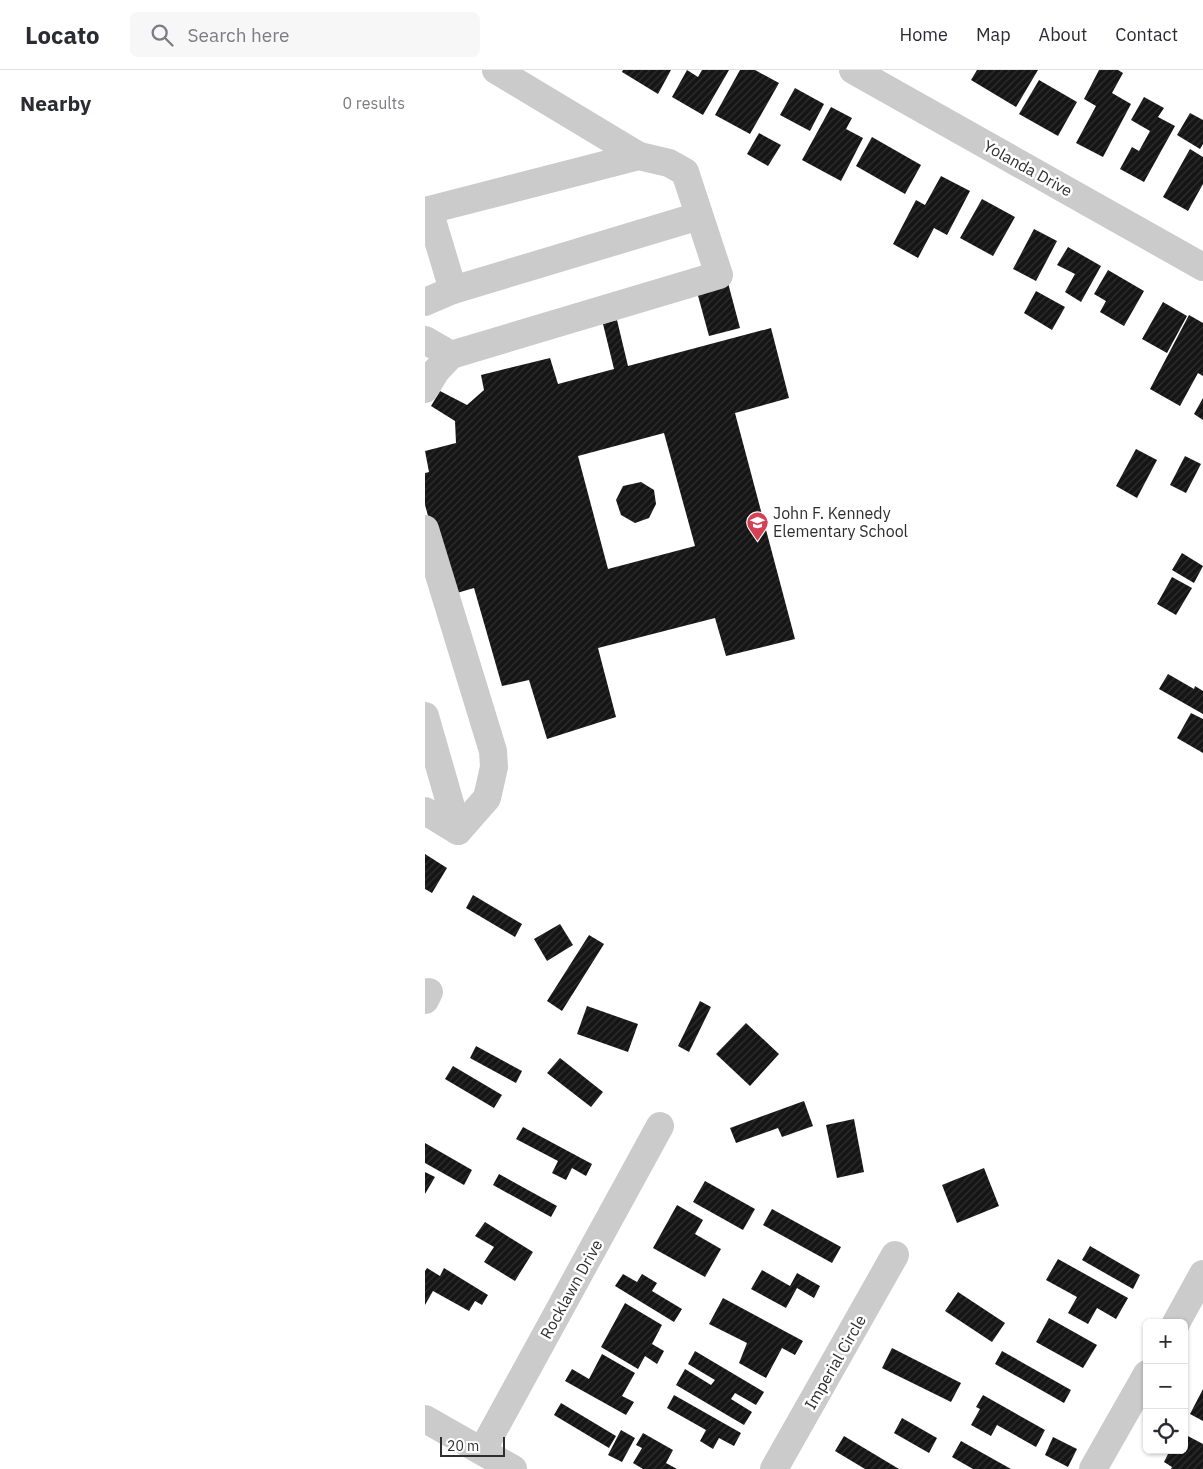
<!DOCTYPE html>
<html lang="en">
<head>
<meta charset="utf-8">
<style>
  :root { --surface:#fff; --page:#f7f7f7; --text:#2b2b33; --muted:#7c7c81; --line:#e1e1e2 }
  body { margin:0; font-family:"IBM Plex Sans",sans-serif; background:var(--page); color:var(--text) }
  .controls { position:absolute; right:15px; bottom:15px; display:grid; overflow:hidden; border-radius:8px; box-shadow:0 1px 4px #0004 }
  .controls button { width:45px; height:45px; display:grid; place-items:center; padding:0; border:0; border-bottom:1px solid var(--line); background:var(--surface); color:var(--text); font:25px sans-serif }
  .scale { position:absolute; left:15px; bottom:12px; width:65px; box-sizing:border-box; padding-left:5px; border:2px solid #2e2e2e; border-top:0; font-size:14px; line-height:18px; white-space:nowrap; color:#2e2e2e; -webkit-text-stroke:4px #fff; paint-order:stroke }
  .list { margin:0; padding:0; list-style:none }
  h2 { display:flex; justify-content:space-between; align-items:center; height:65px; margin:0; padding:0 20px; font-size:21px }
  h2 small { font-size:16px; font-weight:400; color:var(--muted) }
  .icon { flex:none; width:28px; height:28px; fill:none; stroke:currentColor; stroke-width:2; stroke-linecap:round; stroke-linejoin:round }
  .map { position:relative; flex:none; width:778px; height:1399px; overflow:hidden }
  header { display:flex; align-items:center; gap:30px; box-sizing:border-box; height:70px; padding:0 25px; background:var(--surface); border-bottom:1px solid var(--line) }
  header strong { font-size:24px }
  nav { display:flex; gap:28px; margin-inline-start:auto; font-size:18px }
  .search { width:350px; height:45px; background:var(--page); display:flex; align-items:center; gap:12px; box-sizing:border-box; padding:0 18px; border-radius:8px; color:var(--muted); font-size:19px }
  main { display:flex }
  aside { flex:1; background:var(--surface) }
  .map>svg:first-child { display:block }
  .building { fill:url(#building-hatch); fill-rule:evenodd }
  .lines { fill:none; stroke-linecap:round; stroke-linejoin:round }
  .minor { stroke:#cbcbcb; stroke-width:28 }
  .labels { text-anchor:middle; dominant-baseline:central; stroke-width:5; stroke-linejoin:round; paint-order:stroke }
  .street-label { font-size:16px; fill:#2e2e2e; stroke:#fff }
  .poi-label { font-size:16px; fill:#2e2e2e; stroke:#fff; text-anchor:start }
</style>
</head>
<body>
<header>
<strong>Locato</strong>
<div class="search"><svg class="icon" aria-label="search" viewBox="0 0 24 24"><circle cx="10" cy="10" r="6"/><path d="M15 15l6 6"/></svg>Search here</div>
<nav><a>Home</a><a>Map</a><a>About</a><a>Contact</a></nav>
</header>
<main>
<aside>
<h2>Nearby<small>0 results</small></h2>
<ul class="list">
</ul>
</aside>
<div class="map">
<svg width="778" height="1399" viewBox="0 0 778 1399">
  <defs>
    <pattern id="building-hatch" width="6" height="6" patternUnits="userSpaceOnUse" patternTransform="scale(1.25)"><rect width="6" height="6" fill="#151515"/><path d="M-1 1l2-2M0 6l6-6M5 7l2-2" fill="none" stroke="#2f2f2f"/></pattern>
  </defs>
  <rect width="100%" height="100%" fill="#fff"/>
  <g class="building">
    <polygon points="198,0 246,0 233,24 197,2"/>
    <polygon points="262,0 273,7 277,0 304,0 278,45 247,27"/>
    <polygon points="315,0 330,0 354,13 325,64 290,45"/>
    <polygon points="552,0 613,0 591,37 546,10"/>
    <polygon points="674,0 693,0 698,3 687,23 706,34 678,87 651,73 671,36 659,29"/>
    <polygon points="614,10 652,32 633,66 594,44"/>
    <polygon points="370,18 399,34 385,61 355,45"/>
    <polygon points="719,27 739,38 733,47 750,56 719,112 695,99 707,77 714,81 725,61 706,50"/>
    <polygon points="406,37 427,48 421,59 438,68 416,111 377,90"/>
    <polygon points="765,43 778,50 778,74 775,79 752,65"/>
    <polygon points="334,63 356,75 343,96 322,84"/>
    <polygon points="447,67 496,95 480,124 431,96"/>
    <polygon points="765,79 778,87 778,114 763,141 738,127"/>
    <polygon points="516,106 545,121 522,165 509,158 493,188 468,174 491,130 500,135"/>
    <polygon points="557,129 590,147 568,186 535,168"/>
    <polygon points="609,159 632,171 611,211 588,199"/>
    <polygon points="643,177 676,196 656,232 640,222 650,204 632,195"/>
    <polygon points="683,200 719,221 699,256 675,242 681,231 669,224"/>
    <polygon points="303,213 315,258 284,266 272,222"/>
    <polygon points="611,221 640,237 627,260 599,243"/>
    <polygon points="738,232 762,246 742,283 717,269"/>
    <polygon points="764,245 778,253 778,306 773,303 755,336 725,319"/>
    <path d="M192 250 203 296 346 258 364 328 310 343 370 569 301 586 290 548 173 578 191 647 122 669 104 610 77 616 49 518 25 525 0 435V403L4 402 0 381 31 373 30 351 6 336 15 321 42 335 59 320 56 305 125 288 133 314 189 299 178 254ZM239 363 270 476 183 499 153 386Z"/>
    <polygon points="778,328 778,350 769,344"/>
    <polygon points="711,379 732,390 712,428 691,416"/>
    <polygon points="760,386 776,394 761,423 745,415"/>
    <polygon points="216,412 229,420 231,434 224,448 210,453 196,445 191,430 198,416"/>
    <polygon points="757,483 778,496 769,513 747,500"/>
    <polygon points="747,507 767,518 751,545 732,534"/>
    <polygon points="743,604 769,619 770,616 778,621 778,644 734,619"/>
    <polygon points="766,643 778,649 778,683 752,668"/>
    <polygon points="0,784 22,798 7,823 0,819"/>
    <polygon points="48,825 97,854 90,867 41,838"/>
    <polygon points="135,854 148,875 122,891 109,869"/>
    <polygon points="164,865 179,874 137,941 122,931"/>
    <polygon points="275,931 286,937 264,982 253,976"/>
    <polygon points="162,936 213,954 203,982 152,964"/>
    <polygon points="321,953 354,984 325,1016 291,984"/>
    <polygon points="51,976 97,1001 91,1013 45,988"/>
    <polygon points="135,988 178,1022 166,1037 122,1003"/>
    <polygon points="28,996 77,1025 69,1038 20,1009"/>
    <polygon points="379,1031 388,1056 357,1067 353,1058 311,1073 305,1058"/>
    <polygon points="429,1049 439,1102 412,1108 401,1055"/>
    <polygon points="98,1057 167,1094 161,1106 147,1098 141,1110 127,1103 133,1091 91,1069"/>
    <polygon points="0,1073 47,1100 39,1115 0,1093"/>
    <polygon points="559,1098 574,1136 532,1153 517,1115"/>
    <polygon points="0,1102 10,1107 0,1124"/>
    <polygon points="74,1104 132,1136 126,1147 68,1115"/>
    <polygon points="280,1111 330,1139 318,1160 268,1132"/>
    <polygon points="252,1135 278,1150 270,1164 296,1179 280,1207 228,1178"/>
    <polygon points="347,1139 416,1177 407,1193 338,1155"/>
    <polygon points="60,1152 108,1182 90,1211 59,1192 69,1177 50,1166"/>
    <polygon points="665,1176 715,1205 708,1219 657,1190"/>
    <polygon points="633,1189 703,1228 691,1249 672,1238 663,1254 643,1243 652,1227 621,1210"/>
    <polygon points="2,1198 15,1206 19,1198 63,1225 57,1235 50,1231 44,1241 8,1221 0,1235 0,1201"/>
    <polygon points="337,1200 365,1216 372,1203 395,1216 389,1228 372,1218 361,1238 326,1219"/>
    <polygon points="198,1204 212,1212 217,1204 232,1213 227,1221 257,1239 249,1252 190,1216"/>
    <polygon points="533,1222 580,1253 567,1272 520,1241"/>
    <polygon points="298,1228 378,1271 370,1285 357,1278 341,1308 314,1293 322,1273 284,1254"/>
    <polygon points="200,1233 237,1255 227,1274 239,1281 232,1294 220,1286 213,1299 176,1277"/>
    <polygon points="624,1248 672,1275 658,1298 611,1272"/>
    <polygon points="467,1278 536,1313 526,1332 457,1298"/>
    <polygon points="270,1281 339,1322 331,1335 310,1323 306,1329 327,1342 319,1355 251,1315 260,1299 286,1315 290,1310 263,1294"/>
    <polygon points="577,1281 646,1320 639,1333 570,1294"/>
    <polygon points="177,1284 210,1303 197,1326 209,1332 201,1345 140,1311 147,1299 164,1309"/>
    <polygon points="778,1319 778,1351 765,1344"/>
    <polygon points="249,1325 316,1363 309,1376 294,1368 288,1379 275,1371 281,1360 242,1338"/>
    <polygon points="558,1325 620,1360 611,1377 572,1355 566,1366 546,1355 555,1339 551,1337"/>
    <polygon points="136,1333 191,1366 184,1378 129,1345"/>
    <polygon points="477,1348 512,1368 504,1383 469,1363"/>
    <polygon points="196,1360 210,1368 197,1392 183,1385"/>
    <polygon points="218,1363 248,1380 241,1393 252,1399 218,1399 208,1393 217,1378 211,1375"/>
    <polygon points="759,1364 778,1374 778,1399 746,1399 747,1397 739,1392 745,1380 759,1380"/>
    <polygon points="419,1366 474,1399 440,1399 410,1381"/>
    <polygon points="628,1367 652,1379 643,1397 620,1385"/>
    <polygon points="536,1371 586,1399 548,1399 527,1387"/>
  </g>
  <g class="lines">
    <g class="minor">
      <polyline points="71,0 214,86"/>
      <polyline points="428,0 778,197"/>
      <polyline points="28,220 274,146"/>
      <polyline points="0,232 28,220 4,140 214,86 244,93 260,102 294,205 26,285"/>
      <polyline points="0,270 26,285 11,301 0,319"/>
      <polyline points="0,459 68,681 69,697 62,728 33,761"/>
      <polyline points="0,646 33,761 0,741"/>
      <polyline points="0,930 4,922"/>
      <polyline points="751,1253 778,1204"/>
      <polyline points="0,1349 88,1399"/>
      <polyline points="57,1381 235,1056"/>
      <polyline points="349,1399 470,1185"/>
      <polyline points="668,1399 722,1304"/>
    </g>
  </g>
  <defs>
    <symbol id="school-pin" viewBox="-11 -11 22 30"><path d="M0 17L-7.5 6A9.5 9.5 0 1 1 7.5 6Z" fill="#d44155" stroke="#fff"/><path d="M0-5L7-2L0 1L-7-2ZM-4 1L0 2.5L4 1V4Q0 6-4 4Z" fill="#fff"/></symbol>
  </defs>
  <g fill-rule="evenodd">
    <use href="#school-pin" x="320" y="440" width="25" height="34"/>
  </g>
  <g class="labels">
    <g class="street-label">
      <text transform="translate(603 98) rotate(29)">Yolanda Drive</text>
      <text transform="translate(146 1219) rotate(-61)">Rocklawn Drive</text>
      <text transform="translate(410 1292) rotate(-60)">Imperial Circle</text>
    </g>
    <g class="poi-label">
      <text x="348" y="443">John F. Kennedy<tspan x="348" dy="18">Elementary School</tspan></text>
    </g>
  </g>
</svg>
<div class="controls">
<button>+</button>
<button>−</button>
<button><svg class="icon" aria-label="locate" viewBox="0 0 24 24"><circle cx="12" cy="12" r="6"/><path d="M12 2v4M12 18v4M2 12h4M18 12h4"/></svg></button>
</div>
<div class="scale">20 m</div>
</div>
</main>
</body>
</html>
